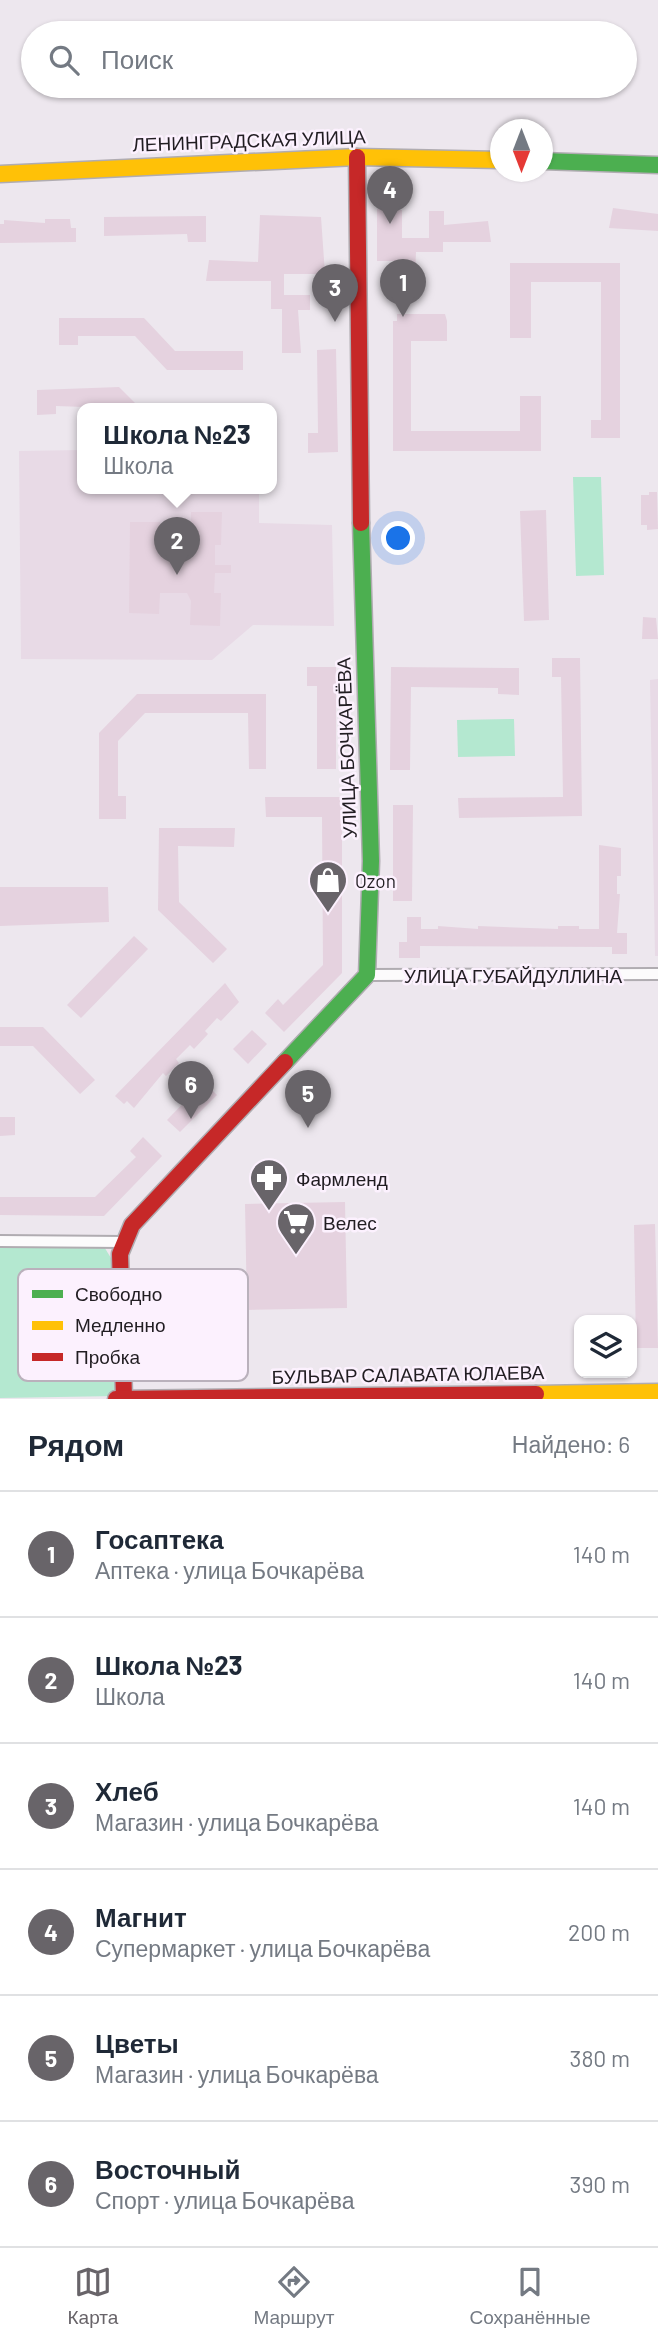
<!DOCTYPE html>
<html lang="ru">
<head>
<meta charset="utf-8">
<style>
  :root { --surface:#fff; --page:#f6f6f7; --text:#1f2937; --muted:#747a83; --line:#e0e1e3; --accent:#686469 }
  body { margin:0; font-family:Barlow,sans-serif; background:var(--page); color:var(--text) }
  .controls { position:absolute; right:21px; bottom:21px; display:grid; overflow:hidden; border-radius:14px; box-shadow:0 2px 5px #0004 }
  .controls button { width:63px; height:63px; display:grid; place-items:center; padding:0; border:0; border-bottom:2px solid var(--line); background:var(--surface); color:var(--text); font:35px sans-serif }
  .compass { position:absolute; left:490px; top:119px; width:63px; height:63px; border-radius:50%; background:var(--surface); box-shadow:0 2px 5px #0004; rotate:180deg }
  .you { position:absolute; left:399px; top:539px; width:24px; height:24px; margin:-18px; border:5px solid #fff; border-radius:50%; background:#1a73e8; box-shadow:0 0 0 10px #1a73e833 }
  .badge { display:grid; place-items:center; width:46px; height:46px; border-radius:50%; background:var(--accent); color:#fff; font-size:23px; font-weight:700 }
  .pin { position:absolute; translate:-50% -58px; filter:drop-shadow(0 2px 4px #0008) }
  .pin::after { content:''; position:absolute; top:37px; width:24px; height:21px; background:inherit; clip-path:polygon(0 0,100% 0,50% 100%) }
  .popup { position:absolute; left:77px; top:403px; width:200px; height:91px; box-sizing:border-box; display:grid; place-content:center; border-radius:14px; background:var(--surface); filter:drop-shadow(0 2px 5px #0005); font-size:23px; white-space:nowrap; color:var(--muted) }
  .popup b { font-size:26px; color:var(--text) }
  .popup::after { content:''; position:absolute; left:50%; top:100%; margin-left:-14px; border:14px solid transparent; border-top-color:var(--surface) }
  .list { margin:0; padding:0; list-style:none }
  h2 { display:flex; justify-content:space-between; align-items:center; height:91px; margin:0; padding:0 28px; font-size:30px }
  h2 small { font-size:23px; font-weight:400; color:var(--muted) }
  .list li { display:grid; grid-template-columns:46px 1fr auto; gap:21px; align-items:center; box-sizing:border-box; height:126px; padding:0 28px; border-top:2px solid var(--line) }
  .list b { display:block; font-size:26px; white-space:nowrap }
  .list p { margin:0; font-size:23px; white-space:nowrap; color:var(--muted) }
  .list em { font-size:23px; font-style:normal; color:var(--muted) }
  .icon { flex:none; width:38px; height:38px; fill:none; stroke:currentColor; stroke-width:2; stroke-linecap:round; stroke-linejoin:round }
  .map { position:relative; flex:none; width:658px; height:1399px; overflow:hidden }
  .search { position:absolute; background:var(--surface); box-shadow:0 2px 5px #0004; left:21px; right:21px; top:21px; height:77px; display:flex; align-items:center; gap:18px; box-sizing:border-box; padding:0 24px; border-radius:38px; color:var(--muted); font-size:26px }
  .sheet { height:847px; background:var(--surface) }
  nav { display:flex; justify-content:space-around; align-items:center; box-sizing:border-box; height:98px; border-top:2px solid var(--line); background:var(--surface); font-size:19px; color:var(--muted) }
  nav a { display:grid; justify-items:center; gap:4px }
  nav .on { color:var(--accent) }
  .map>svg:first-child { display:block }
  .education { fill:#e8dae6 }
  .green { fill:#b4e8d0 }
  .building { fill:#e5d2df }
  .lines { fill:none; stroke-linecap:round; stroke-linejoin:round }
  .street-casing { stroke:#b0acb1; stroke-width:14 }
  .fast-casing { stroke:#b0acb1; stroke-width:19 }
  .slow-casing { stroke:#b0acb1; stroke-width:19 }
  .jam-casing { stroke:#b0acb1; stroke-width:19 }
  .street { stroke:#fcfbfc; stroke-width:10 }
  .fast { stroke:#4caf50; stroke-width:16 }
  .slow { stroke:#ffc107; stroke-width:16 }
  .jam { stroke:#c62828; stroke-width:16 }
  .labels { text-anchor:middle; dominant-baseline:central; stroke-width:5; stroke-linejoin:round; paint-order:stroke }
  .street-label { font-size:19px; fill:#211d22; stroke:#fcf1fe }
  .poi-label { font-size:19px; fill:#211d22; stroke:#fcf1fe; text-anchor:start }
  .key { fill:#fcf1fe; stroke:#bab1bc; stroke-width:2 }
  .key-label { font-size:19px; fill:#211d22 }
</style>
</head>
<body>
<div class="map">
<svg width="658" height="1399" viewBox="0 0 658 1399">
  <rect width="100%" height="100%" fill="#ede7ee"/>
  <g class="education">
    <polygon points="82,450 82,489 259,489 259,523 332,525 334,626 253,625 212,660 21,659 19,451"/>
    <polygon points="658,679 658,956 655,956 650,680"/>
  </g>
  <g class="green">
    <polygon points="573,477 601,477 604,575 576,576"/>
    <polygon points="514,719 515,756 458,757 457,720"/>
    <polygon points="103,1245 114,1263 116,1396 0,1398 0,1246"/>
  </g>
  <g class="building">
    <polygon points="613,208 658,214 658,231 609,228"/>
    <polygon points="377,209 402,210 402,238 429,238 429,211 444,211 444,225 488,221 491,242 443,242 443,252 416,252 415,277 401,277 401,261 377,261"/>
    <polygon points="260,215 321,217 325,274 284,274 284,295 310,295 310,310 298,310 301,353 282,353 282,309 271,309 271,281 206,281 209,260 258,262"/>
    <polygon points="206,216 206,242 188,242 187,234 104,236 104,217"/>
    <polygon points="45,219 70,219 71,228 76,228 76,242 0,243 0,224 4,224 4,220 45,223"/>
    <polygon points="510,263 620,263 620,438 591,438 591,420 601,420 601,282 531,282 531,338 510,338"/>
    <polygon points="397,314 445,314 447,321 447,341 411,341 411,431 520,431 520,396 541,396 541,451 393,451 393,321 397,321"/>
    <polygon points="59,318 144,318 175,351 243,351 243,370 167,370 135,336 78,336 78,345 59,345"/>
    <polygon points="336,349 338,452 308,453 308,433 318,433 317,350"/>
    <polygon points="119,387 141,409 56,406 56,414 37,415 37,390"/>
    <polygon points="649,492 657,492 658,529 647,530 647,525 641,525 641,495 649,495"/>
    <polygon points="546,510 549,620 524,621 520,511"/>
    <polygon points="191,512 222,512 221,545 215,545 215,565 231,565 231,573 215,573 214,593 221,593 220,626 190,625 191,601 187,593 160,593 159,614 129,613 130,522 160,522 160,543 191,544"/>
    <polygon points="643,617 656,618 658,639 642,639"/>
    <polygon points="552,658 580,658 582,816 459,818 458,798 563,797 561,677 552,677"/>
    <polygon points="307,667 336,667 336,769 317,769 317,686 307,686"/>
    <polygon points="391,667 519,668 519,695 498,694 498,688 411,687 410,770 390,770"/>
    <polygon points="137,694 266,694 266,769 249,769 248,713 145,713 118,741 118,796 126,796 126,819 99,819 99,733"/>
    <polygon points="265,797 342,797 342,973 284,1032 265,1013 278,999 283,1005 323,965 322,817 266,817"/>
    <polygon points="393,805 413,805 412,901 393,901"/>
    <polygon points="159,828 235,828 234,847 178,846 179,902 227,949 213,963 158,910"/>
    <polygon points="599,845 621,848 621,876 617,876 617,894 620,894 617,933 627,933 627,954 612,954 612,947 420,946 420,958 399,958 399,942 407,942 407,917 421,917 421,929 438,929 438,926 478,929 478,926 558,929 558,926 579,926 579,929 599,929"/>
    <polygon points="0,887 108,887 109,922 0,926"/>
    <polygon points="134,936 148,949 81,1018 67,1005"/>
    <polygon points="225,983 239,1002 221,1021 217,1018 205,1031 208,1034 194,1049 190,1045 176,1059 179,1063 166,1076 163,1073 134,1108 127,1101 124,1104 115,1096"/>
    <polygon points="0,1027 43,1027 95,1080 80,1094 33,1046 0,1046"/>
    <polygon points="252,1030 267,1044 248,1064 233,1049"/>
    <polygon points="204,1082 217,1095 180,1132 167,1120"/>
    <polygon points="0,1117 15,1117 15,1135 0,1136"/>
    <polygon points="143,1137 162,1156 104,1216 0,1215 0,1197 95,1197 136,1157 130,1151"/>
    <polygon points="345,1202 347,1308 247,1310 245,1204"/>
    <polygon points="655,1224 658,1348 636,1348 634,1225"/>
  </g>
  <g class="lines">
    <defs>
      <g id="street">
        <polyline points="367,975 658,974"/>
        <polyline points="0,1241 123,1242"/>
      </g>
      <g id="fast">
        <polyline points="542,161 658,165"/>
        <polyline points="285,1062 367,975 371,861 361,523"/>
      </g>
      <g id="slow">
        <polyline points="0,174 357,157 500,160"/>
        <polyline points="536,1394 658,1392"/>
      </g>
      <g id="jam">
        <polyline points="357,157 361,523"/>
        <polyline points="124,1398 120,1254 132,1225 285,1062"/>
        <polyline points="116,1399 536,1394"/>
      </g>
    </defs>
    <use href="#street" class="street-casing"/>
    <use href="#fast" class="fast-casing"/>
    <use href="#slow" class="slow-casing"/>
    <use href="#jam" class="jam-casing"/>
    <use href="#street" class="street"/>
    <use href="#fast" class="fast"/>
    <use href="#slow" class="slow"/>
    <use href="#jam" class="jam"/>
  </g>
  <defs>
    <symbol id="shop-pin" viewBox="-11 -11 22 30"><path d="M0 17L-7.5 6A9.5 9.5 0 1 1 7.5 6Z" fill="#686469" stroke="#fcf1fe"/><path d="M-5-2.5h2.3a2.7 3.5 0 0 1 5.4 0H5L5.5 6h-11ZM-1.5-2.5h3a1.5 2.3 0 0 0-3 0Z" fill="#fff"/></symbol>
    <symbol id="pharmacy-pin" viewBox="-11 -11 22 30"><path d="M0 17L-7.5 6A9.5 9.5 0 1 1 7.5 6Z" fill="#686469" stroke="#fcf1fe"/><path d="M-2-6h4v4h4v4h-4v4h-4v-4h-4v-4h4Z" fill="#fff"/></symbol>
    <symbol id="supermarket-pin" viewBox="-11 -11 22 30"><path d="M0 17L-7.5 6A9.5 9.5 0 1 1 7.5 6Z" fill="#686469" stroke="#fcf1fe"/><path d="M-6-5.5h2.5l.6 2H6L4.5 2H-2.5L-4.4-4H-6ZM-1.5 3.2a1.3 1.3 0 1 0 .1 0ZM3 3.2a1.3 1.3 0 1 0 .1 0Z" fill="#fff"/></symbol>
  </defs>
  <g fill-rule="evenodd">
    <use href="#shop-pin" x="306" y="858" width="44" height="60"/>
    <use href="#pharmacy-pin" x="247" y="1156" width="44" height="60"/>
    <use href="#supermarket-pin" x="274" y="1200" width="44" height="60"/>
  </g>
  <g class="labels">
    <g class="street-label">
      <text transform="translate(249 140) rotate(-2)">ЛЕНИНГРАДСКАЯ УЛИЦА</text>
      <text transform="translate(346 748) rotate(-92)">УЛИЦА БОЧКАРЁВА</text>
      <text x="513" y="975">УЛИЦА ГУБАЙДУЛЛИНА</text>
      <text transform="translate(408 1374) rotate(-1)">БУЛЬВАР САЛАВАТА ЮЛАЕВА</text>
    </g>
    <g class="poi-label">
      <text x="355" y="880">Ozon</text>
      <text x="296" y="1178">Фармленд</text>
      <text x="323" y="1222">Велес</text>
    </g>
  </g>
  <rect x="18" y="1269" width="230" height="112" rx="10" class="key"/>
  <rect x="32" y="1290" width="31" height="8" fill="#4caf50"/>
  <rect x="32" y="1321" width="31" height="9" fill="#ffc107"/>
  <rect x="32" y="1353" width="31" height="8" fill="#c62828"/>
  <g class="key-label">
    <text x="75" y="1301">Свободно</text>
    <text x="75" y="1332">Медленно</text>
    <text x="75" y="1364">Пробка</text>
  </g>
</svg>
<div class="controls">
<button><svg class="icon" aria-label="layers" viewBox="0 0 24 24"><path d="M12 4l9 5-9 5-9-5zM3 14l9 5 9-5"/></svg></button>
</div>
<svg class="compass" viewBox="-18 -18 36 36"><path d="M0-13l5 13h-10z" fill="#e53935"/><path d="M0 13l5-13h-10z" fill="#747a83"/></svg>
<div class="you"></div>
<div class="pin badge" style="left:403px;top:317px">1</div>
<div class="pin badge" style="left:177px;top:575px">2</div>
<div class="popup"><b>Школа №23</b>Школа</div>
<div class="pin badge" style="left:335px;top:322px">3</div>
<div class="pin badge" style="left:390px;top:224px">4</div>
<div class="pin badge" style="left:308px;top:1128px">5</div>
<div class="pin badge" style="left:191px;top:1119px">6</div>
<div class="search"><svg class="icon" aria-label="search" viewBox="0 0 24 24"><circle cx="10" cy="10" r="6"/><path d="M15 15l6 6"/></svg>Поиск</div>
</div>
<section class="sheet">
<h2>Рядом<small>Найдено: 6</small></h2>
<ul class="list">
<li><span class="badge">1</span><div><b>Госаптека</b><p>Аптека · улица Бочкарёва</p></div><em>140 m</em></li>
<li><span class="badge">2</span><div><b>Школа №23</b><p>Школа</p></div><em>140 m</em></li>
<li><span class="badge">3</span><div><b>Хлеб</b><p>Магазин · улица Бочкарёва</p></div><em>140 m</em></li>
<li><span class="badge">4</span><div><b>Магнит</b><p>Супермаркет · улица Бочкарёва</p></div><em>200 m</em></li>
<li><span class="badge">5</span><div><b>Цветы</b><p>Магазин · улица Бочкарёва</p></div><em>380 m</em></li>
<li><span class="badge">6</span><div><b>Восточный</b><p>Спорт · улица Бочкарёва</p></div><em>390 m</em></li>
</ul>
</section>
<nav>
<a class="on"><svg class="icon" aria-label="map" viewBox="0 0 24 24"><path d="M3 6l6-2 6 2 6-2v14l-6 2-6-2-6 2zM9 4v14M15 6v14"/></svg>Карта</a>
<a><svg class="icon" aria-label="directions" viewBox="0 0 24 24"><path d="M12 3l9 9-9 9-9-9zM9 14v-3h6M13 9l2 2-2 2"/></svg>Маршрут</a>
<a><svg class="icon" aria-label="saved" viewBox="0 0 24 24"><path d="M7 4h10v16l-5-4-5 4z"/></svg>Сохранённые</a>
</nav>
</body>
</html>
